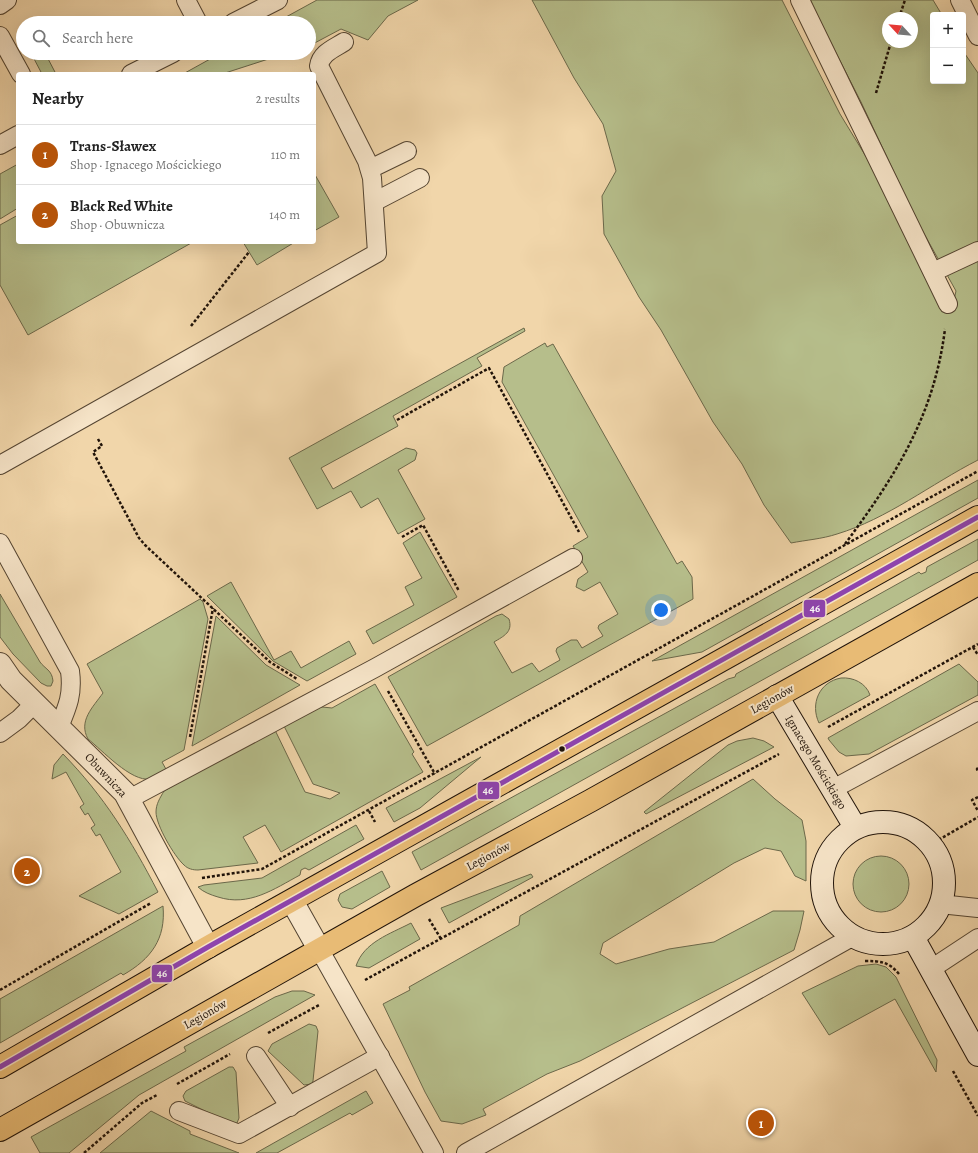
<!DOCTYPE html>
<html lang="en">
<head>
<meta charset="utf-8">
<style>
  :root { --surface:#fff; --page:#f6f6f6; --text:#222; --muted:#767676; --line:#e0e0e0; --accent:#b45309 }
  body { margin:0; font-family:Alegreya,serif; background:var(--page); color:var(--text) }
  .controls { position:absolute; right:12px; top:12px; display:grid; overflow:hidden; border-radius:4px; box-shadow:0 4px 16px #0002 }
  .controls button { width:36px; height:36px; display:grid; place-items:center; padding:0; border:0; border-bottom:1px solid var(--line); background:var(--surface); color:var(--text); font:20px sans-serif }
  .compass { position:absolute; left:882px; top:12px; width:36px; height:36px; border-radius:50%; background:var(--surface); box-shadow:0 4px 16px #0002; rotate:296deg }
  .you { position:absolute; left:661px; top:610px; width:14px; height:14px; margin:-10px; border:3px solid #fff; border-radius:50%; background:#1a73e8; box-shadow:0 0 0 6px #1a73e833 }
  .badge { display:grid; place-items:center; width:26px; height:26px; border-radius:50%; background:var(--accent); color:#fff; font-size:13px; font-weight:700 }
  .pin { position:absolute; translate:-50% -50%; border:2px solid #fff; box-shadow:0 1px 4px #0006 }
  .list { margin:0; padding:0; list-style:none }
  h2 { display:flex; justify-content:space-between; align-items:center; height:52px; margin:0; padding:0 16px; font-size:17px }
  h2 small { font-size:13px; font-weight:400; color:var(--muted) }
  .list li { display:grid; grid-template-columns:26px 1fr auto; gap:12px; align-items:center; box-sizing:border-box; height:60px; padding:0 16px; border-top:1px solid var(--line) }
  .list b { display:block; font-size:15px; white-space:nowrap }
  .list p { margin:0; font-size:13px; white-space:nowrap; color:var(--muted) }
  .list em { font-size:13px; font-style:normal; color:var(--muted) }
  .icon { flex:none; width:22px; height:22px; fill:none; stroke:currentColor; stroke-width:2; stroke-linecap:round; stroke-linejoin:round }
  .map { position:relative; flex:none; width:978px; height:1153px; overflow:hidden }
  .search { position:absolute; background:var(--surface); box-shadow:0 4px 16px #0002; left:16px; top:16px; width:300px; height:44px; display:flex; align-items:center; gap:10px; box-sizing:border-box; padding:0 14px; border-radius:22px; color:var(--muted); font-size:15px }
  .panel { position:absolute; background:var(--surface); box-shadow:0 4px 16px #0002; left:16px; top:72px; width:300px; height:172px; border-radius:4px }
  .map>svg:first-child { display:block }
  .green { fill:#b6be8b; stroke:#6b684a; fill-rule:evenodd }
  .lines { fill:none; stroke-linecap:round; stroke-linejoin:round }
  .lane-casing { stroke:#544431; stroke-width:20 }
  .street-casing { stroke:#544431; stroke-width:24 }
  .secondary-casing { stroke:#201309; stroke-width:24 }
  .primary-casing { stroke:#201309; stroke-width:24 }
  .path { stroke:#201309; stroke-width:2.5; stroke-dasharray:3 2; stroke-linecap:butt }
  .lane { stroke:#f6e4c8; stroke-width:18 }
  .street { stroke:#f6e4c8; stroke-width:22 }
  .secondary { stroke:#f6e4c8; stroke-width:22 }
  .primary { stroke:#e8bb75; stroke-width:22 }
  .bus-1-casing { stroke:#f6e4c8; stroke-width:8 }
  .bus-1 { stroke:#8e44ad; stroke-width:5 }
  .bus-dot { fill:#201309; stroke:#f6e4c8; stroke-width:1.5 }
  .labels { text-anchor:middle; dominant-baseline:central; stroke-width:4; stroke-linejoin:round; paint-order:stroke }
  .street-label { font-size:12px; fill:#201309; stroke:#f6e4c8 }
  .line-badge { stroke:#f6e4c8; stroke-width:1.5 }
  .badge-label { font-size:11px; text-anchor:middle; font-weight:bold; fill:#fff }
</style>
</head>
<body>
<div class="map">
<svg width="978" height="1153" viewBox="0 0 978 1153">
  <rect width="100%" height="100%" fill="#f1d6aa"/>
  <filter id="stains"><feTurbulence type="fractalNoise" baseFrequency=".005" numOctaves="4"/><feColorMatrix values="0 0 0 0 .2 0 0 0 0 .09 0 0 0 0 .02 0 0 0 .5 -.17"/></filter>
  <radialGradient id="worn" r=".72"><stop offset=".6" stop-color="#630" stop-opacity="0"/><stop offset="1" stop-color="#630" stop-opacity=".3"/></radialGradient>
  <g class="green">
    <polygon points="317,0 418,0 388,16 368,40 341,29 309,46 309,23 275,23"/>
    <path d="M532 0H782L840 114 887 191 952 308 956 291 917 221 861 102 809 0H933L942 15H933V81H963V51L978 73V460C931 484 887 519 837 534 822 539 806 540 791 543L764 505 742 464 713 422 661 330 639 297 604 234 602 196 616 171 603 124 574 78ZM888 18H912V42H888Z"/>
    <polygon points="31,53 45,53 56,74 42,74"/>
    <polygon points="221,53 287,53 222,74 183,74"/>
    <polygon points="18,164 18,208 0,219 0,174"/>
    <polygon points="314,173 339,217 314,231"/>
    <polygon points="18,215 18,242 193,242 28,335 0,285 0,225"/>
    <polygon points="243,242 295,242 257,265"/>
    <polygon points="524,328 525,331 477,358 482,366 393,416 398,426 321,468 333,489 406,448 415,450 417,453 415,460 398,470 425,519 398,534 378,498 361,508 351,491 317,509 289,458"/>
    <path d="M545 343 547 347 553 344 677 564 682 561 692 577 693 599 427 746 388 677 496 616 502 614 509 619C513 632 504 636 494 642L512 673 532 663 539 672 560 660 556 651 557 648 571 640H577L582 648 603 636 598 628 599 625 618 614 600 582 584 591 576 587 578 579 588 572 573 546 588 537 502 382 504 367Z"/>
    <polygon points="978,480 978,498 702,652 652,661"/>
    <polygon points="420,532 457,597 373,644 366,631 414,605 405,587 422,578 403,543"/>
    <polygon points="978,539 978,560 421,870 412,852 728,679 735,677 736,674 919,572 921,574 926,572 927,567"/>
    <polygon points="231,582 274,660 291,651 301,668 349,641 356,654 307,681 273,661 207,596"/>
    <path d="M0 594 40 662C45 669 52 670 53 681L51 686H47L41 683 13 654 0 637Z"/>
    <path d="M200 599 203 602 208 619 184 750 162 762 167 771C162 774 156 778 150 779 131 782 102 750 88 739 78 721 93 707 103 693L87 664Z"/>
    <polygon points="216,616 266,665 300,685 192,746"/>
    <polygon points="959,664 978,682 978,695 869,754 846,756 839,752 829,740 828,738"/>
    <path d="M841 678C853 677 866 683 870 695L819 723C810 704 819 682 841 678Z"/>
    <path d="M375 684 414 752 412 754 423 772 281 852 265 825 243 837 258 863 198 870C193 870 188 869 184 865 174 856 156 825 156 812 156 804 160 798 164 791L274 728 305 792 330 799 340 793 313 784 283 724 312 706 332 708Z"/>
    <polygon points="753,738 764,741 774,747 646,814 644,812 728,745 737,741"/>
    <path d="M63 754C104 796 131 840 158 892L119 914 79 896 121 872 100 834 96 836 91 828 95 825 88 813 85 815 80 807 84 804 66 772 52 779 54 765Z"/>
    <polygon points="481,757 420,808 394,822 386,808"/>
    <polygon points="753,779 775,799 802,820 806,841 806,881 795,876 781,851 765,848 734,863 603,943 600,954 616,964 669,949 714,942 773,911 804,911 800,930 794,950 580,1061 547,1074 483,1109 486,1115 462,1124 441,1121 425,1092 383,1004 410,990 409,987 519,925 520,916"/>
    <path d="M356 825 364 839 309 870 305 868 301 870 300 875C274 889 249 907 218 897 211 895 203 892 198 887L204 885 262 878Z"/>
    <circle cx="881" cy="884" r="28"/>
    <polygon points="382,871 390,887 352,909 342,907 338,900 340,894"/>
    <polygon points="531,874 533,877 449,923 441,908"/>
    <path d="M163 906C166 939 151 959 123 975L121 973 0 1043V999Z"/>
    <path d="M411 923 420 939 369 968 356 966C364 942 390 934 411 923Z"/>
    <polygon points="876,964 886,967 896,977 937,1060 936,1072 895,999 829,1035 802,993 858,966"/>
    <polygon points="292,991 304,991 315,995 139,1095 69,1153 40,1153 31,1137 186,1051 184,1047 275,997"/>
    <polygon points="309,1024 316,1026 318,1031 313,1081 312,1084 304,1085 268,1051 272,1044"/>
    <polygon points="229,1067 233,1067 236,1072 239,1118 237,1123 233,1125 185,1101 183,1096 186,1091"/>
    <polygon points="366,1091 373,1103 352,1115 350,1113 277,1153 256,1153"/>
    <polygon points="151,1111 190,1131 190,1134 239,1153 100,1153"/>
  </g>
  <g class="lines">
    <defs>
      <g id="lane">
        <polyline points="186,0 198,23"/>
        <polyline points="800,0 948,304"/>
        <polyline points="960,0 978,36"/>
        <polyline points="0,5 7,0"/>
        <polyline points="233,23 278,0"/>
        <polyline points="0,36 21,74"/>
        <polyline points="131,74 173,53"/>
        <polyline points="0,145 18,135"/>
        <polyline points="370,169 407,151"/>
        <polyline points="374,202 420,178"/>
        <polyline points="933,272 978,251"/>
        <path d="M0 465 377 253 372 178 367 161 319 66C321 53 333 49 344 42"/>
        <path d="M0 543 70 671C73 694 68 706 59 727"/>
        <polyline points="0,733 19,719 35,703"/>
        <polyline points="833,789 978,711"/>
        <polyline points="129,799 375,668 573,558"/>
        <polyline points="940,904 978,908"/>
        <polyline points="319,949 434,1153"/>
        <polyline points="931,969 978,938"/>
        <polyline points="256,1056 290,1107"/>
        <polyline points="179,1111 239,1134 380,1056"/>
        <polyline points="466,1153 852,937"/>
      </g>
      <g id="street">
        <polyline points="0,664 11,680 125,793 208,947"/>
        <polyline points="292,901 319,949"/>
      </g>
      <g id="secondary">
        <polyline points="777,696 855,827"/>
        <circle cx="883" cy="883" r="61"/>
        <polyline points="913,937 978,1055"/>
      </g>
      <g id="primary">
        <polyline points="0,1067 208,947 978,517"/>
        <polyline points="0,1130 416,895 590,801 978,584"/>
      </g>
    </defs>
    <use href="#lane" class="lane-casing"/>
    <use href="#street" class="street-casing"/>
    <use href="#secondary" class="secondary-casing"/>
    <use href="#primary" class="primary-casing"/>
    <g class="path">
      <polyline points="899,18 905,0"/>
      <polyline points="876,93 891,42"/>
      <polyline points="191,326 249,252"/>
      <polyline points="397,420 489,368 579,532"/>
      <polyline points="98,439 102,446 93,452 139,538 145,545 270,662 297,679"/>
      <polyline points="402,537 423,525 459,591"/>
      <path d="M845 544C896 475 934 416 945 329"/>
      <polyline points="973,647 978,655"/>
      <polyline points="388,691 435,774"/>
      <polyline points="828,727 978,644"/>
      <polyline points="190,737 213,608"/>
      <polyline points="978,768 977,769 978,772"/>
      <polyline points="978,797 972,800 978,811"/>
      <polyline points="369,811 375,822"/>
      <polyline points="930,845 978,817"/>
      <polyline points="202,878 262,869 978,471"/>
      <polyline points="429,919 441,939"/>
      <path d="M865 961C881 961 889 962 899 974"/>
      <polyline points="365,980 779,754"/>
      <polyline points="0,990 151,903"/>
      <polyline points="268,1033 319,1005"/>
      <polyline points="953,1071 978,1116"/>
      <polyline points="177,1084 230,1054"/>
      <polyline points="84,1153 142,1103 157,1095"/>
    </g>
    <use href="#lane" class="lane"/>
    <use href="#street" class="street"/>
    <use href="#secondary" class="secondary"/>
    <use href="#primary" class="primary"/>
    <defs>
      <polyline id="bus-1" points="0,1067 208,947 978,517"/>
    </defs>
    <use href="#bus-1" class="bus-1-casing"/>
    <use href="#bus-1" class="bus-1"/>
  </g>
  <circle class="bus-dot" cx="562" cy="749" r="3.5"/>
  <g class="labels">
    <g class="street-label">
      <text transform="translate(772 699) rotate(-29)">Legionów</text>
      <text transform="translate(816 762) rotate(59)">Ignacego Mościckiego</text>
      <text transform="translate(106 775) rotate(47)">Obuwnicza</text>
      <text transform="translate(488 856) rotate(-28)">Legionów</text>
      <text transform="translate(205 1014) rotate(-30)">Legionów</text>
    </g>
  </g>
  <g class="line-badge">
    <rect x="803" y="599" width="23" height="19" rx="4" fill="#8e44ad"/>
    <rect x="477" y="781" width="23" height="19" rx="4" fill="#8e44ad"/>
    <rect x="151" y="964" width="22" height="19" rx="4" fill="#8e44ad"/>
  </g>
  <g class="badge-label">
    <text x="815" y="612">46</text>
    <text x="488" y="794">46</text>
    <text x="162" y="977">46</text>
  </g>
  <rect width="100%" height="100%" filter="url(#stains)"/>
  <rect width="100%" height="100%" fill="url(#worn)"/>
</svg>
<div class="controls">
<button>+</button>
<button>−</button>
</div>
<svg class="compass" viewBox="-18 -18 36 36"><path d="M0-13l5 13h-10z" fill="#e53935"/><path d="M0 13l5-13h-10z" fill="#767676"/></svg>
<div class="you"></div>
<div class="pin badge" style="left:761px;top:1123px">1</div>
<div class="pin badge" style="left:27px;top:871px">2</div>
<div class="search"><svg class="icon" aria-label="search" viewBox="0 0 24 24"><circle cx="10" cy="10" r="6"/><path d="M15 15l6 6"/></svg>Search here</div>
<section class="panel">
<h2>Nearby<small>2 results</small></h2>
<ul class="list">
<li><span class="badge">1</span><div><b>Trans-Sławex</b><p>Shop · Ignacego Mościckiego</p></div><em>110 m</em></li>
<li><span class="badge">2</span><div><b>Black Red White</b><p>Shop · Obuwnicza</p></div><em>140 m</em></li>
</ul>
</section>
</div>
</body>
</html>
